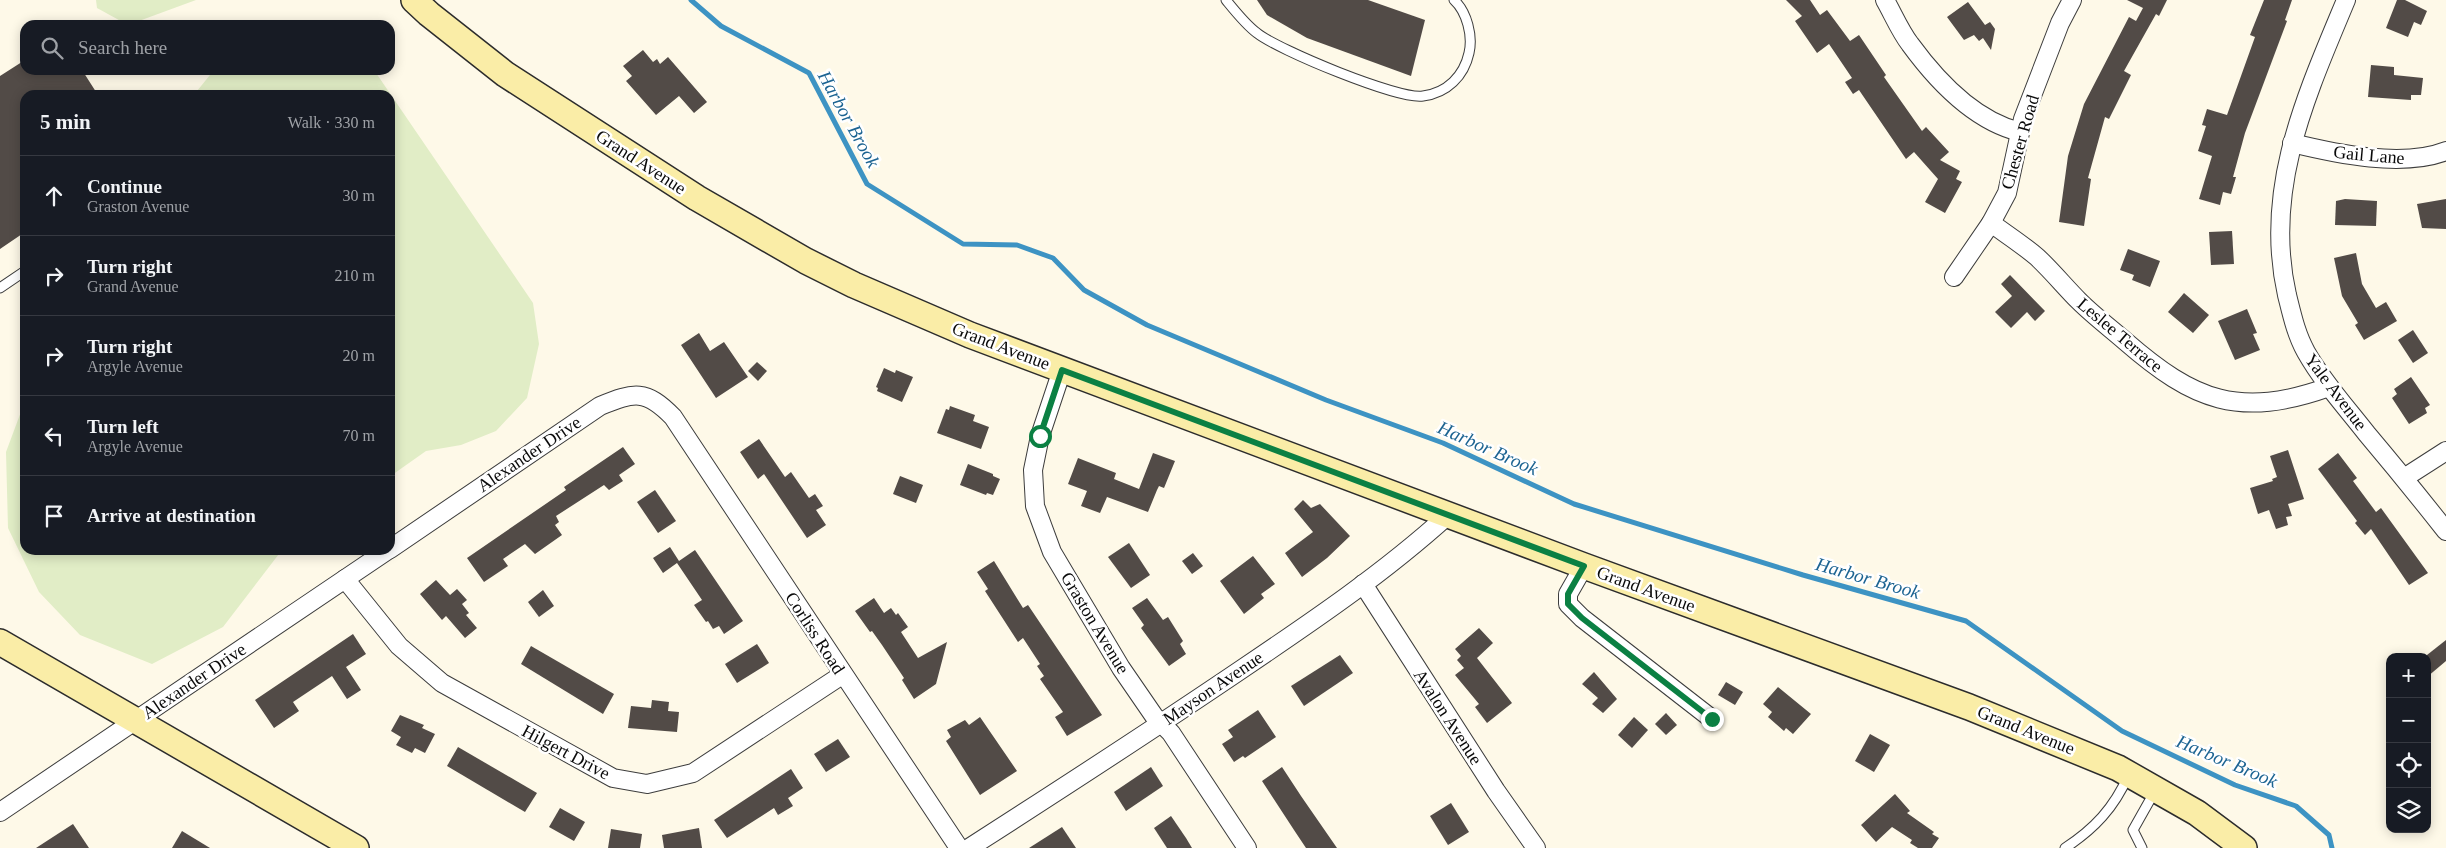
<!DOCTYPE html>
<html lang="en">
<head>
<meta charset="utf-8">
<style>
  :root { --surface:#171b24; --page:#20242c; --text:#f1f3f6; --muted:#9ea1a6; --line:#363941 }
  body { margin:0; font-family:Georgia,serif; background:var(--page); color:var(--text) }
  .controls { position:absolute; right:15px; bottom:15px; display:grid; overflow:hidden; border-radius:10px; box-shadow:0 2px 12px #0003 }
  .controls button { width:45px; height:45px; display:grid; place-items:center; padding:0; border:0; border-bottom:1px solid var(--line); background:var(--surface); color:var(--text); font:25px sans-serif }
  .stop { position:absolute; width:15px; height:15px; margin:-11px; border:4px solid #0b8043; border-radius:50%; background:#fff }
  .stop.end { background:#0b8043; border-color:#fff; box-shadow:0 1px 5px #0008 }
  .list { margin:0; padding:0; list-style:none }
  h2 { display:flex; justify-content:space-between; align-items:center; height:65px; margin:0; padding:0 20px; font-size:21px }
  h2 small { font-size:16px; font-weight:400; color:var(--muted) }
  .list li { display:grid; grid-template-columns:32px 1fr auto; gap:15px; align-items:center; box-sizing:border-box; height:80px; padding:0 20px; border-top:1px solid var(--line) }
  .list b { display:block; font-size:19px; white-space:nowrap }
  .list p { margin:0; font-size:16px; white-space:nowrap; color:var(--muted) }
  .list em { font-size:16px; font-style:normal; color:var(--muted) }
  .icon { flex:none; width:28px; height:28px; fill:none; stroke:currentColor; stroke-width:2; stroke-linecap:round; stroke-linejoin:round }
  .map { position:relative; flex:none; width:2446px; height:848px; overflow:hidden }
  .search { position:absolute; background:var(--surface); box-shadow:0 2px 12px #0003; left:20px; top:20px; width:375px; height:55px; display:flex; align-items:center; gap:12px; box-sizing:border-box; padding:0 18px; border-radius:15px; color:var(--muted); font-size:19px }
  .panel { position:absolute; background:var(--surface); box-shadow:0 2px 12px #0003; left:20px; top:90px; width:375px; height:465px; border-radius:15px }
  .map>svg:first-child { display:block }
  .pitch { fill:#e1edc6 }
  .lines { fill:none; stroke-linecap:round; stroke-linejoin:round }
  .stream { stroke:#3d93c3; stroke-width:5 }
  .building { fill:#524b47 }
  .lane-casing { stroke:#3d3d3d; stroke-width:11 }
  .street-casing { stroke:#3d3d3d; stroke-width:20 }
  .secondary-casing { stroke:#2c2c2c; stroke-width:28 }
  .lane { stroke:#fff; stroke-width:9 }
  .street { stroke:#fff; stroke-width:18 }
  .secondary { stroke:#faeda7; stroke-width:25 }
  .route { stroke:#0b8043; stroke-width:6 }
  .labels { text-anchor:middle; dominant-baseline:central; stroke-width:5; stroke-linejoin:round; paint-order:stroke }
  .street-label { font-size:18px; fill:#0a0a0a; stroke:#fff }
  .water-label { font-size:19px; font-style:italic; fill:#1d6492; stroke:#fff }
</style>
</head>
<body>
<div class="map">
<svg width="2446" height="848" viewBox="0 0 2446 848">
  <rect width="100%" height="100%" fill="#fef9e8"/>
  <g class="pitch">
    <polygon points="96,0 196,0 128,25 97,8"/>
    <polygon points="214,70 374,70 533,303 539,344 527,398 496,431 461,445 426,451 392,475 390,472 390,95 189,95 197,91"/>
    <polygon points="25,401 25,550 282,550 223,627 152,664 80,635 39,592 8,528 6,452"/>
  </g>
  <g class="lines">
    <polyline class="stream" points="691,0 721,26 809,73 867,184 963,244 1017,245 1053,258 1084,290 1147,325 1326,400 1443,443 1574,504 1803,575 1966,621 2122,731 2235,785 2296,806 2329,835 2332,848"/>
  </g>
  <g class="building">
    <polygon points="1257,0 1368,0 1425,20 1411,76 1307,38 1267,15"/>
    <polygon points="1786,0 1810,0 1820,15 1827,10 1850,41 1859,35 1886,75 1884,77 1922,131 1926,127 1949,152 1940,160 1960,171 1956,179 1962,182 1945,213 1925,202 1938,179 1914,152 1906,159 1859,90 1853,94 1845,82 1852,78 1829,44 1817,53 1795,21 1802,16"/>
    <polygon points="2127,0 2167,0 2159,16 2156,14 2124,71 2131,75 2109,119 2105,117 2088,178 2091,179 2084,226 2059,222 2068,156 2084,104 2129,17 2136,21 2143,8"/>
    <polygon points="2264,0 2292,0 2285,20 2287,21 2245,133 2233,177 2236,177 2231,194 2223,192 2220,205 2199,199 2212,156 2198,151 2206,126 2202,125 2207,109 2227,115 2255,37 2250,35"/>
    <polygon points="2397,0 2405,0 2427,11 2421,25 2414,22 2408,37 2386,28"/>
    <polygon points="1968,2 1985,25 1990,22 1995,29 1991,50 1983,38 1979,41 1974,35 1964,40 1947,17"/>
    <polygon points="643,50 653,62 657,59 660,64 668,57 707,102 694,113 679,96 656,115 626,81 632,76 623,66"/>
    <polygon points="25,60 25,70 82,70 98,95 25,95 25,232 0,249 0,76"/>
    <polygon points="2371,65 2394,67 2394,75 2423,78 2421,95 2411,95 2411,100 2368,97"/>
    <polygon points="2345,199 2377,201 2376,226 2335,225 2336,201"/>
    <polygon points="2446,199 2446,229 2422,228 2417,204"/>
    <polygon points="2232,231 2234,264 2211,265 2209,232"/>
    <polygon points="2128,249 2160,261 2150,287 2132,280 2134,275 2120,270"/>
    <polygon points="2356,253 2362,284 2376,308 2386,302 2397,321 2364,340 2355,325 2358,323 2342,296 2334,258"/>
    <polygon points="2010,275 2045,311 2035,321 2027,312 2011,328 1995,312 2012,296 2001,284"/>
    <polygon points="2184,293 2209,315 2193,333 2168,312"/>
    <polygon points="2247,309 2257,333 2253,334 2260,350 2235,360 2218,321"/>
    <polygon points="2413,330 2428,353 2413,363 2398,340"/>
    <polygon points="699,333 710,351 724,342 748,377 716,398 681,345"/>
    <polygon points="757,362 767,371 758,381 748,371"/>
    <polygon points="884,368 895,373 896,370 913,377 902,402 877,391 878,388 876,387"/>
    <polygon points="2411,377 2430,405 2425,408 2427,413 2409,424 2392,398 2397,394 2394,389"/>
    <polygon points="950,406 975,415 973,421 989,427 981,449 937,433 946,409 949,410"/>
    <polygon points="759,439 785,477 791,472 809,498 815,494 823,506 816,510 826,525 807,538 764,474 758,479 740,452"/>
    <polygon points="623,447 635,464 619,475 623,481 609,490 604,485 556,516 559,522 555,525 562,535 535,554 525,544 503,559 508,566 484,582 467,558 566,490 564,487"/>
    <polygon points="2288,450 2304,499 2288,504 2292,516 2286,517 2288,525 2276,529 2269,510 2258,514 2250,488 2273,481 2272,479 2277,477 2270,456"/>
    <polygon points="1153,453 1175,461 1164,488 1159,486 1157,490 1148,512 1107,497 1100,513 1081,506 1087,491 1068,484 1078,458 1116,473 1114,479 1139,489"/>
    <polygon points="2338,453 2357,478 2353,481 2376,512 2381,508 2428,573 2409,585 2371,529 2365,535 2355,523 2357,521 2318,469"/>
    <polygon points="968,464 993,474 993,476 1000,479 993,495 987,493 986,495 960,485"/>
    <polygon points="900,476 923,485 916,503 893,494"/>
    <polygon points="655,490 676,521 658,533 637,502"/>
    <polygon points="1303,500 1311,508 1320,504 1350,536 1327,558 1302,577 1285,553 1313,532 1294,509"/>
    <polygon points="1129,543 1150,575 1131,588 1108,557"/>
    <polygon points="670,547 679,561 695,550 743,621 724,634 719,626 713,629 708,621 706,622 694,605 702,600 677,563 663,573 653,558"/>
    <polygon points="1193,553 1203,566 1192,574 1182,561"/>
    <polygon points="1253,556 1275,584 1261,594 1264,598 1244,614 1220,581"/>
    <polygon points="994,561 1023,608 1028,605 1102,715 1067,736 1055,717 1063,712 1040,679 1044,676 1037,666 1040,664 1023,638 1018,642 985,591 988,589 977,572"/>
    <polygon points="436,580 450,595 457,589 467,600 462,604 469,613 466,615 477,628 465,638 446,616 442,620 420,594"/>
    <polygon points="543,590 554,606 539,617 528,602"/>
    <polygon points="874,598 884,613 891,608 896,615 898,613 908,627 901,632 918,658 947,642 936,684 914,699 902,680 904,678 882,645 872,631 870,632 855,611"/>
    <polygon points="1147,598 1163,620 1168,617 1183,641 1180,644 1186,654 1169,666 1141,628 1144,625 1132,608"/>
    <polygon points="1479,628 1493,643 1477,658 1512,703 1487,723 1475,707 1479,704 1455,675 1464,668 1457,660 1461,656 1455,649"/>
    <polygon points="353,634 366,654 346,667 361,690 347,699 332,676 293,702 299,711 274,728 255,700"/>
    <polygon points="2446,640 2446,661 2427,677 2427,655"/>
    <polygon points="757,644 769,663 737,683 725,664"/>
    <polygon points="531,646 614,694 603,714 521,664"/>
    <polygon points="1340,655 1353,673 1304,706 1291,686"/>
    <polygon points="1594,672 1617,699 1603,713 1592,704 1598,698 1582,684"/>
    <polygon points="1726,682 1743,692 1735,705 1718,695"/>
    <polygon points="1778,687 1811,714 1793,734 1786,728 1784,731 1768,717 1772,712 1763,704"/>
    <polygon points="652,700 669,702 668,711 679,712 677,732 628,728 631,706 651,708"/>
    <polygon points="1258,710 1276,737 1245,758 1243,756 1234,762 1222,744 1233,737 1228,730"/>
    <polygon points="1666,713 1677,725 1666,735 1655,724"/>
    <polygon points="400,715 424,725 422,728 435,734 425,753 415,748 412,753 396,745 401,737 391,731"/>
    <polygon points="980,717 1017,771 980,795 946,741 951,737 947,730 965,720 969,725"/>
    <polygon points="1634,717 1648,730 1632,748 1618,735"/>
    <polygon points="1870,734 1890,745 1874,772 1855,761"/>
    <polygon points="838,739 850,757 826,772 814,754"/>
    <polygon points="458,747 537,793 525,812 447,766"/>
    <polygon points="1151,767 1163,786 1126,811 1114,792"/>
    <polygon points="1282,767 1301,796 1337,848 1306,848 1294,830 1262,781"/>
    <polygon points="791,769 803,788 788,798 793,806 778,815 774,808 727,838 714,820"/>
    <polygon points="1895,794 1910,811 1907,813 1934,832 1932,834 1939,838 1932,848 1918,848 1910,843 1912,840 1892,827 1876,842 1861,825"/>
    <polygon points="1451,803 1469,832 1448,845 1430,816"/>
    <polygon points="560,808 585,822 574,841 549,827"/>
    <polygon points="1171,816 1186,838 1192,848 1167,848 1154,828"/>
    <polygon points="73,824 89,848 36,848"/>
    <polygon points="1062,827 1076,848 1029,848"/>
    <polygon points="699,828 702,848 664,848 662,835"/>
    <polygon points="611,829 642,834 640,848 608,848"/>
    <polygon points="182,831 210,848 172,848"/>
  </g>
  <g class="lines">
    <defs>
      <g id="lane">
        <path d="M1226 0C1235 11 1246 25 1257 33 1278 50 1399 100 1423 96 1447 93 1464 76 1469 53 1473 36 1467 12 1454 0"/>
        <polyline points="0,288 25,271"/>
        <path d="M2065 848C2094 829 2114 808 2128 776"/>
        <polyline points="2142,848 2133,830 2155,791"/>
      </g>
      <g id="street">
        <path d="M1885 0C1893 14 1900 31 1910 44 1937 81 1975 121 2020 132"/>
        <path d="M2346 0C2306 96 2263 189 2287 295 2292 315 2296 334 2306 352 2323 382 2346 407 2367 434 2394 466 2420 498 2446 531"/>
        <path d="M2292 143C2337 154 2403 168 2446 151"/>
        <path d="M1991 223C2006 234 2023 245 2037 257 2052 271 2065 287 2079 301 2093 315 2110 328 2125 341 2194 401 2239 419 2329 387"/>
        <polyline points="1954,277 1991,223 2007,193 2023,119 2060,23 2072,0"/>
        <polyline points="1062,370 1040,436 1033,470 1035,506 1052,552 1121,668 1154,716 1171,733 1247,848"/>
        <polyline points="2404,478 2446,451"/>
        <path d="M390 549 600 406C634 392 646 389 673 417L959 848"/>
        <polyline points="1584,566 1568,594 1568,604 1582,618 1712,719"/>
        <polyline points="345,579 399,646 442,683 613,778 647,784 693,773 842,675"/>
        <polyline points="1363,584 1496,791 1536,848"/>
        <polyline points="0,812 388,550"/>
        <path d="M969 848C1061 789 1152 730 1242 669 1313 621 1384 573 1448 515"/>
      </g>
      <g id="secondary">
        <polyline points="414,0 429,14 505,74 697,198 806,261 854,285 970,335 1584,566 1969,707 2118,768 2197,813 2244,848"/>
        <polyline points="0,642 356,848"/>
      </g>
    </defs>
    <use href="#lane" class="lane-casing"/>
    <use href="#street" class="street-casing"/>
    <use href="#secondary" class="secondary-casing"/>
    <use href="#lane" class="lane"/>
    <use href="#street" class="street"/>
    <use href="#secondary" class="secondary"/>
  </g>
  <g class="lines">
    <polyline class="route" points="1040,436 1062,370 1584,566 1568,594 1568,604 1582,618 1712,719"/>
  </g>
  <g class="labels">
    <g class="street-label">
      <text transform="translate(2020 142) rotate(-74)">Chester Road</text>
      <text transform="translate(2369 155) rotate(5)">Gail Lane</text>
      <text transform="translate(641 162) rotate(33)">Grand Avenue</text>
      <text transform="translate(2120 335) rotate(40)">Leslee Terrace</text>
      <text transform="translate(1001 346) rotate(21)">Grand Avenue</text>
      <text transform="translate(2336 392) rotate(53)">Yale Avenue</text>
      <text transform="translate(529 454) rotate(-34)">Alexander Drive</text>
      <text transform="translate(1646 589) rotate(20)">Grand Avenue</text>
      <text transform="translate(1095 623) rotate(59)">Graston Avenue</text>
      <text transform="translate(815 633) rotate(57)">Corliss Road</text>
      <text transform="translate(194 681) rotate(-34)">Alexander Drive</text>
      <text transform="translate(1213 688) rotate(-34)">Mayson Avenue</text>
      <text transform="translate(1448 717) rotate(57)">Avalon Avenue</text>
      <text transform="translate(2026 730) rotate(22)">Grand Avenue</text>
      <text transform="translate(566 752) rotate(28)">Hilgert Drive</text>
    </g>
    <g class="water-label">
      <text transform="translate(849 119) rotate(61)">Harbor Brook</text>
      <text transform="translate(1488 448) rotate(24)">Harbor Brook</text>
      <text transform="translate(1868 578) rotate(16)">Harbor Brook</text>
      <text transform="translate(2227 761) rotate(23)">Harbor Brook</text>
    </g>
  </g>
</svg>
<div class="controls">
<button>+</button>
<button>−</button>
<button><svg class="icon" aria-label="locate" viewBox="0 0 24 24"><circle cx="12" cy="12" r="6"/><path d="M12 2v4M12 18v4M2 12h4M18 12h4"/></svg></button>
<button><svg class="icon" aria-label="layers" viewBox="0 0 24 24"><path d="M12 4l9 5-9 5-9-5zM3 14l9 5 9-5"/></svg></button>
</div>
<div class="stop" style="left:1040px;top:436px"></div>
<div class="stop end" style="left:1712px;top:719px"></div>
<div class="search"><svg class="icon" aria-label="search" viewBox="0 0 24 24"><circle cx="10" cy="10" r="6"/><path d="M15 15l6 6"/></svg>Search here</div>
<section class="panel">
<h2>5 min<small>Walk · 330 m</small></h2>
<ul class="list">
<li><svg class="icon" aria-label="ahead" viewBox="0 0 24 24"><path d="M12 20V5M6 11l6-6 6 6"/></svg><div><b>Continue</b><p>Graston Avenue</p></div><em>30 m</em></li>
<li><svg class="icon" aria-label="right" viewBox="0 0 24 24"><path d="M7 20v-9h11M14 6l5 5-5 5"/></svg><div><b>Turn right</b><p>Grand Avenue</p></div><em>210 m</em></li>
<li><svg class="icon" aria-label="right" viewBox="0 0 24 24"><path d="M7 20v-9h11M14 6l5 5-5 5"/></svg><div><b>Turn right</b><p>Argyle Avenue</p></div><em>20 m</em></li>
<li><svg class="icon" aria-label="left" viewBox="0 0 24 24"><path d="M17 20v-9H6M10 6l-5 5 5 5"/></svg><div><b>Turn left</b><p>Argyle Avenue</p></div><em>70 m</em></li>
<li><svg class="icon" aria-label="arrive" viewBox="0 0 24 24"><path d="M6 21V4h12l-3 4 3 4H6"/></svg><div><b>Arrive at destination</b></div></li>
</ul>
</section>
</div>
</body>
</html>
